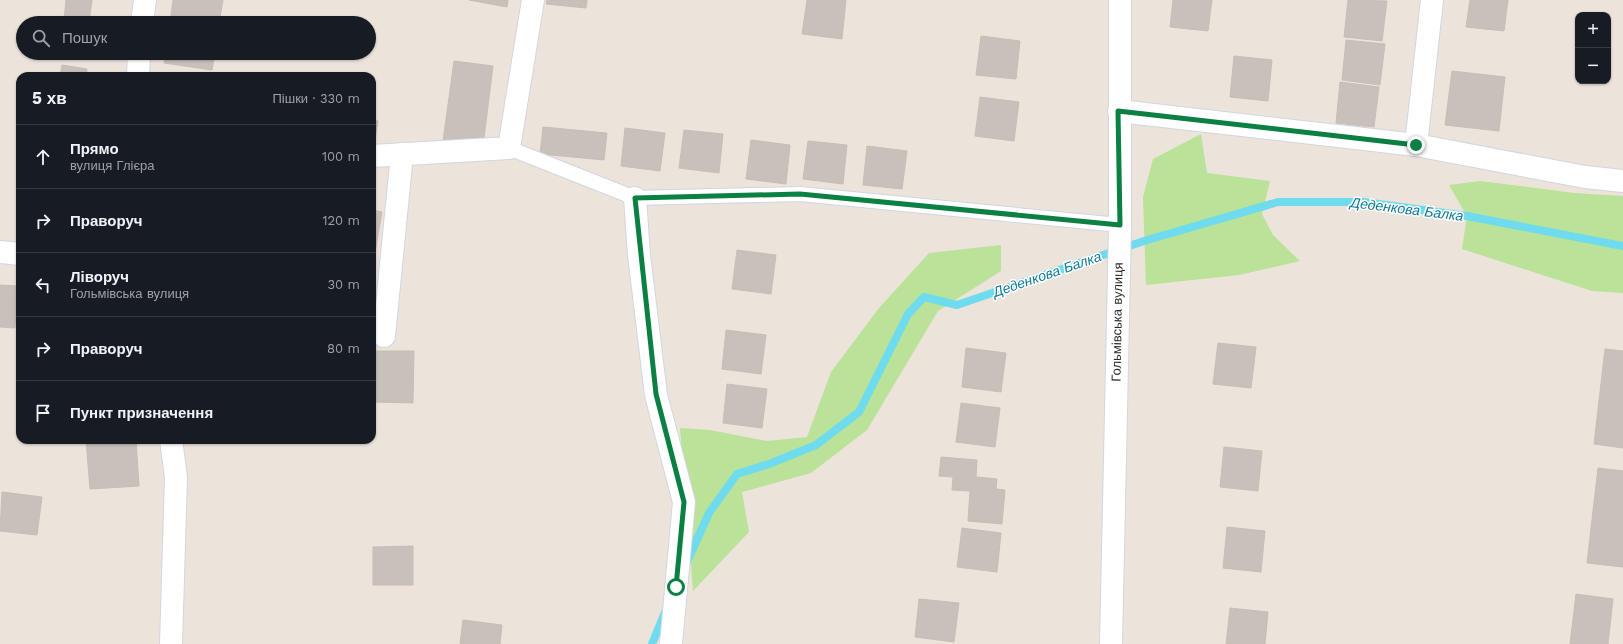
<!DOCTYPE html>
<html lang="uk">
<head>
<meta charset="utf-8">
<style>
  :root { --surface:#171b24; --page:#242831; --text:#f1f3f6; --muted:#9ea1a6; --line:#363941 }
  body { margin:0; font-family:"Work Sans",sans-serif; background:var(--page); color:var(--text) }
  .controls { position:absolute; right:12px; top:12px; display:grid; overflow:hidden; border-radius:8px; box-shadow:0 1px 3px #0004 }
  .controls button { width:36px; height:36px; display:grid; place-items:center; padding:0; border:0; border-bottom:1px solid var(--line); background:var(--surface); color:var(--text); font:20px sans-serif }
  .stop { position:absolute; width:12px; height:12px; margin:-9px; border:3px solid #0b8043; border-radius:50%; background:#fff }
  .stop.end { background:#0b8043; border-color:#fff; box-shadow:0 1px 4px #0008 }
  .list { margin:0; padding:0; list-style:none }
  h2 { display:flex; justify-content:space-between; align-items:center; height:52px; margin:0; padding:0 16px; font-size:17px }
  h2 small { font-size:13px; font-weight:400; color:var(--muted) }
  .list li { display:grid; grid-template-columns:26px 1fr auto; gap:12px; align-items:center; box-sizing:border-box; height:64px; padding:0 16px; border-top:1px solid var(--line) }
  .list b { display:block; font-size:15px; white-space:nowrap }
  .list p { margin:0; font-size:13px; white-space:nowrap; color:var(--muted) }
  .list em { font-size:13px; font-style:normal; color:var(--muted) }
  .icon { flex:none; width:22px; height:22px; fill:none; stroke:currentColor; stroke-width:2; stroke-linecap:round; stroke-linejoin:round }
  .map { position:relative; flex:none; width:1623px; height:644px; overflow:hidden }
  .search { position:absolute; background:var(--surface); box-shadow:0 1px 3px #0004; left:16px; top:16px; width:360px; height:44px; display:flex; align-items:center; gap:10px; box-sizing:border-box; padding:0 14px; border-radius:22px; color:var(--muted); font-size:15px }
  .panel { position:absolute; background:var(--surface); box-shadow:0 1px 3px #0004; left:16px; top:72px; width:360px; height:372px; border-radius:12px }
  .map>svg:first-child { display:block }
  .green { fill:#bae298 }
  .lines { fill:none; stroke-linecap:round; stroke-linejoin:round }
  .stream { stroke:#6edcee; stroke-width:8 }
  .building { fill:#c7c0bb; stroke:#c7beb5 }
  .service-casing { stroke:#d1d6e2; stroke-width:16 }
  .minor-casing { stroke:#d1d6e2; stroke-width:24 }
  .service { stroke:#fff; stroke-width:14 }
  .minor { stroke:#fff; stroke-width:22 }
  .route { stroke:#0b8043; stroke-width:5 }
  .labels { text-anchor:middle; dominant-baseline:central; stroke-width:3; stroke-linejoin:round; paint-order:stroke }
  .street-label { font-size:13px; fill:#2a2a2a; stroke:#fff }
  .water-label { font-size:14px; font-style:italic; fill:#0e7b99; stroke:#fff }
</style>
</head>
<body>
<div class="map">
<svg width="1623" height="644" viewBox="0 0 1623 644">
  <rect width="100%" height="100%" fill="#ece3db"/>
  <g class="green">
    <polygon points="1201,134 1207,173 1270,181 1262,214 1273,235 1300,261 1239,275 1146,285 1143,197 1153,159"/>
    <polygon points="1480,181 1574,193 1623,196 1623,293 1592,291 1462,249 1467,216 1449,185"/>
    <polygon points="1001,245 1001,271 938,311 867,430 811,473 742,492 749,532 693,591 680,428 710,430 767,441 807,437 831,372 879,308 929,253"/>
  </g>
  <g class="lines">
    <g class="stream">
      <polyline points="686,564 709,513 737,474 769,464 816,445 859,412 908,314 924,297 957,305 1144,241 1278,202 1364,202 1467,216 1623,246"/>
      <polyline points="652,644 666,610"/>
    </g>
  </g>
  <g class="building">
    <polygon points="66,0 92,0 89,23 64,20"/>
    <polygon points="173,0 223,0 219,23 170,23"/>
    <polygon points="469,0 508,0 507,7"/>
    <polygon points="547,0 587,0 586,8 546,4"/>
    <polygon points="807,0 846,0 842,39 802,34"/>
    <polygon points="1173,0 1212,0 1208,31 1170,27"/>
    <polygon points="1348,0 1387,1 1382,41 1344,37"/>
    <polygon points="1470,0 1508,0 1504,31 1466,27"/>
    <polygon points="981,36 1020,41 1016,79 976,75"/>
    <polygon points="1346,40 1385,44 1380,85 1342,80"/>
    <polygon points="166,53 215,53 212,70 164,63"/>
    <polygon points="1234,56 1272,60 1268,101 1230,97"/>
    <polygon points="454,61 493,66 483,146 443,141"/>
    <polygon points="62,65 87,69 86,76 60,76"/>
    <polygon points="1452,71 1505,77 1499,131 1445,125"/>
    <polygon points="1340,82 1379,87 1374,127 1336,123"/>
    <polygon points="980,97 1019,102 1014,141 975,136"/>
    <polygon points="372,120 378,121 373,152 372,152"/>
    <polygon points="543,127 607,133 604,160 540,154"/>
    <polygon points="625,128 665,133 660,171 621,166"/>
    <polygon points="684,130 723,134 719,173 679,168"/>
    <polygon points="751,140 790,145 786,184 746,179"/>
    <polygon points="808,141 847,145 843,184 803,179"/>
    <polygon points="867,146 907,151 902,189 863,185"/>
    <polygon points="372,210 382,212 375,253 372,252"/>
    <polygon points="737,250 776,255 771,294 732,289"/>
    <polygon points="0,285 17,286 15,328 0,327"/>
    <polygon points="726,330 766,335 761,374 722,369"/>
    <polygon points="1218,343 1256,347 1251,388 1213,384"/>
    <polygon points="966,348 1006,353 1001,392 962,387"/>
    <polygon points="1605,349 1623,351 1623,448 1594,444"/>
    <polygon points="372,351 414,351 413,403 372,402"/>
    <polygon points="727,384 767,389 762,428 723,423"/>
    <polygon points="961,403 1000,408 995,447 956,442"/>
    <polygon points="86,440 136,440 139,486 90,489"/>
    <polygon points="1224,447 1262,451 1258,491 1220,487"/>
    <polygon points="941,457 977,460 976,477 997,479 996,489 1005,490 1002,524 968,521 970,491 952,490 953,477 939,476"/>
    <polygon points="1598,468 1623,471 1623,567 1587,563"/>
    <polygon points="2,492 42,497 37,535 0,531"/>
    <polygon points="1227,527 1265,531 1261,572 1223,568"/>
    <polygon points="962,528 1001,533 997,572 957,567"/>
    <polygon points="413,546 413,585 373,585 373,547"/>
    <polygon points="1576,594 1613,599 1608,644 1570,644"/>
    <polygon points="919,599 959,603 954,642 915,637"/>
    <polygon points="1230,608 1268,612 1265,644 1226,644"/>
    <polygon points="463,620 502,625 500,644 460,644"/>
  </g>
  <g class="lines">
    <defs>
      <polyline id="service" points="509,148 635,198 800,194 1120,225"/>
      <g id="minor">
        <polyline points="142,23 145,0"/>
        <polyline points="138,76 139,53"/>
        <polyline points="1119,111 1416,145 1585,177 1623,181"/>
        <polyline points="1416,145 1432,0"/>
        <polyline points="372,156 509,148 533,0"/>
        <polyline points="635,198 639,255 656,395 684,502 671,644"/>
        <polyline points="0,252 20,254"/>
        <polyline points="384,336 402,154"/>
        <polyline points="171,644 176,477 171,440"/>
        <polyline points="1111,644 1120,225 1120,0"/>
      </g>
    </defs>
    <use href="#service" class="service-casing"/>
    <use href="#minor" class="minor-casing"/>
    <use href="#service" class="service"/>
    <use href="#minor" class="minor"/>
  </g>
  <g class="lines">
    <polyline class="route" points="676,587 684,502 656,394 635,198 800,194 1120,225 1118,111 1416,145"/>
  </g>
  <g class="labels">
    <g class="street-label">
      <text transform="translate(1117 322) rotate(-89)">Гольмівська вулиця</text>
    </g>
    <g class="water-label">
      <text transform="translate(1407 209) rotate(7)">Деденкова Балка</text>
      <text transform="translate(1047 274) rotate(-19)">Деденкова Балка</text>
    </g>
  </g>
</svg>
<div class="controls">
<button>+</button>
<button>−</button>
</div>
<div class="stop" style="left:676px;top:587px"></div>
<div class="stop end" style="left:1416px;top:145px"></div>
<div class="search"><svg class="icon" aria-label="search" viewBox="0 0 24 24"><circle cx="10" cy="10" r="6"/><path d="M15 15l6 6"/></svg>Пошук</div>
<section class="panel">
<h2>5 хв<small>Пішки · 330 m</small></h2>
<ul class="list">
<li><svg class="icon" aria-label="ahead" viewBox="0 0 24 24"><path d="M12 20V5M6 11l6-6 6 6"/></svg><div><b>Прямо</b><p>вулиця Глієра</p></div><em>100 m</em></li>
<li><svg class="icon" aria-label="right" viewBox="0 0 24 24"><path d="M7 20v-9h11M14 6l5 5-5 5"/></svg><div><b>Праворуч</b></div><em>120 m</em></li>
<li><svg class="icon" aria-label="left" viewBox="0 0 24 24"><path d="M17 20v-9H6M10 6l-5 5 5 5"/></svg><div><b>Ліворуч</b><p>Гольмівська вулиця</p></div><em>30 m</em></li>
<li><svg class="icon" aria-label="right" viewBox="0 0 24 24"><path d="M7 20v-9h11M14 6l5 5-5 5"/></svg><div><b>Праворуч</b></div><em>80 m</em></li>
<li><svg class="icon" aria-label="arrive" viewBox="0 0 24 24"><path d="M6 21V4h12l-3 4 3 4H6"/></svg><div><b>Пункт призначення</b></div></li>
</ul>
</section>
</div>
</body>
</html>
